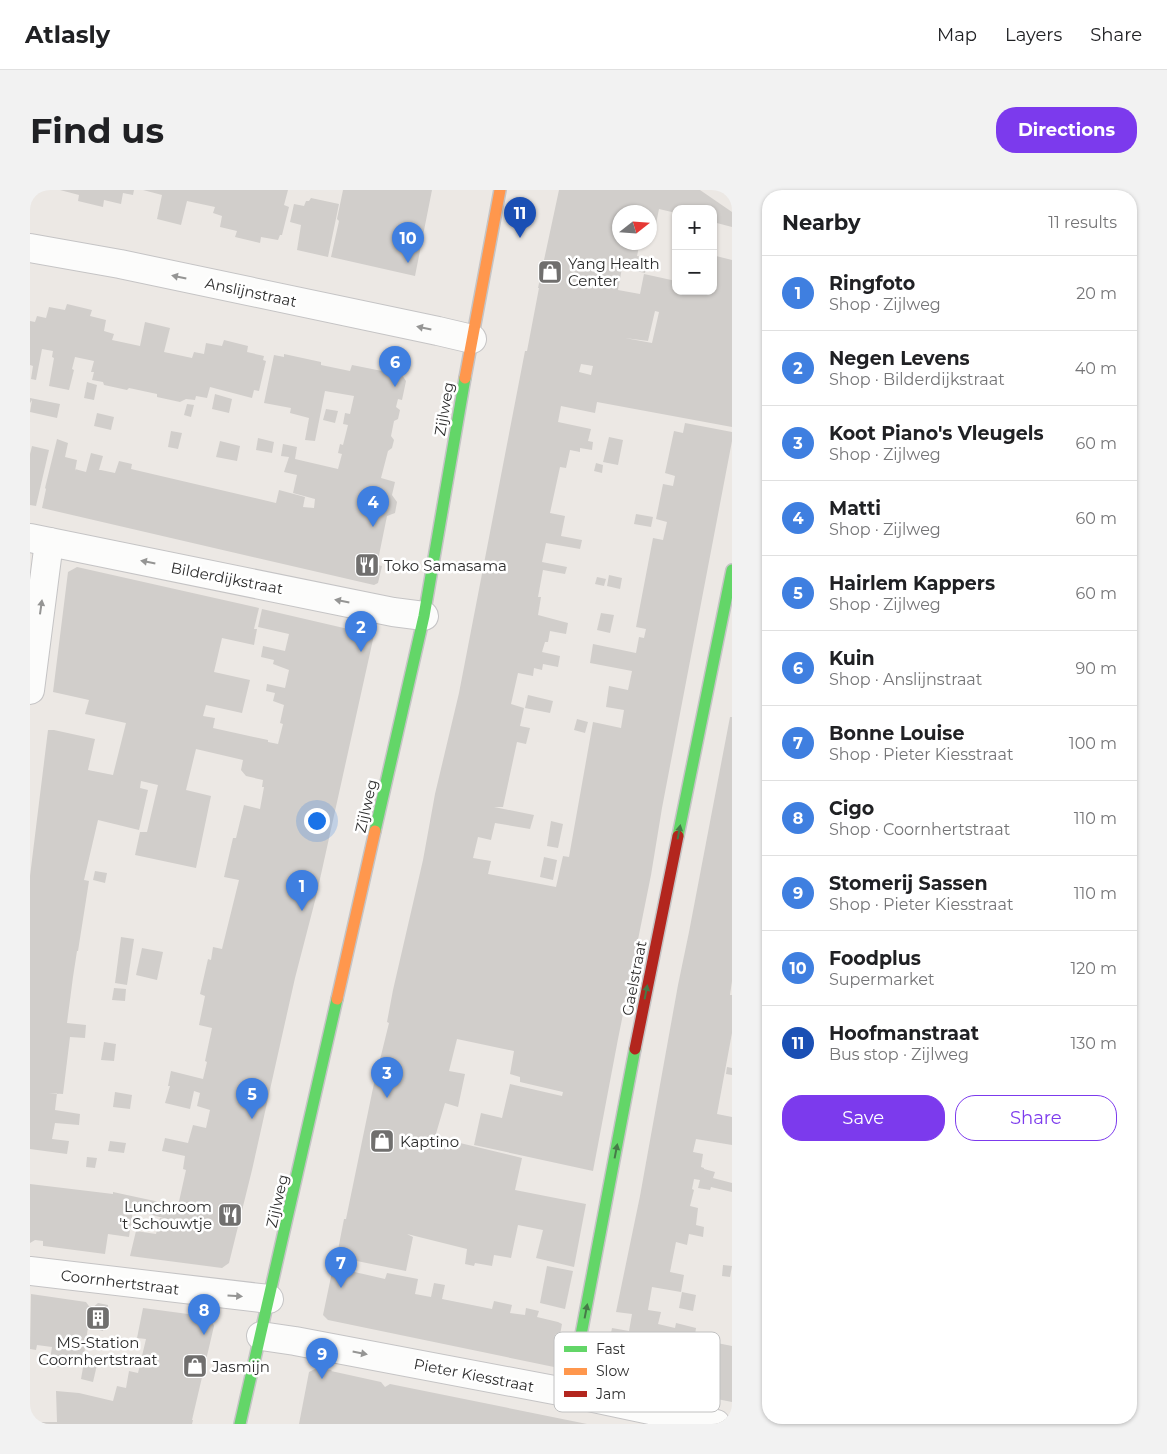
<!DOCTYPE html>
<html lang="en">
<head>
<meta charset="utf-8">
<style>
  :root { --surface:#fff; --page:#f2f2f2; --text:#202124; --muted:#757577; --line:#e0e0e0; --accent:#7c3aed }
  body { margin:0; font-family:Montserrat,sans-serif; background:var(--page); color:var(--text) }
  .controls { position:absolute; right:15px; top:15px; display:grid; overflow:hidden; border-radius:10px; box-shadow:0 1px 4px #0004 }
  .controls button { width:45px; height:45px; display:grid; place-items:center; padding:0; border:0; border-bottom:1px solid var(--line); background:var(--surface); color:var(--text); font:25px sans-serif }
  .compass { position:absolute; left:582px; top:15px; width:45px; height:45px; border-radius:50%; background:var(--surface); box-shadow:0 1px 4px #0004; rotate:73deg }
  .you { position:absolute; left:286px; top:630px; width:18px; height:18px; margin:-12px; border:4px solid #fff; border-radius:50%; background:#1a73e8; box-shadow:0 0 0 8px #1a73e833 }
  .badge { display:grid; place-items:center; width:32px; height:32px; border-radius:50%; background:var(--accent); color:#fff; font-size:16px; font-weight:700 }
  .pin { position:absolute; translate:-50% -41px; filter:drop-shadow(0 1px 2px #0008) }
  .pin::after { content:''; position:absolute; top:26px; width:18px; height:15px; background:inherit; clip-path:polygon(0 0,100% 0,50% 100%) }
  .list { margin:0; padding:0; list-style:none }
  h2 { display:flex; justify-content:space-between; align-items:center; height:65px; margin:0; padding:0 20px; font-size:21px }
  h2 small { font-size:16px; font-weight:400; color:var(--muted) }
  .list li { display:grid; grid-template-columns:32px 1fr auto; gap:15px; align-items:center; box-sizing:border-box; height:75px; padding:0 20px; border-top:1px solid var(--line) }
  .list b { display:block; font-size:19px; white-space:nowrap }
  .list p { margin:0; font-size:16px; white-space:nowrap; color:var(--muted) }
  .list em { font-size:16px; font-style:normal; color:var(--muted) }
  .actions { display:flex; gap:10px; padding:15px 20px }
  .actions a { flex:1; padding:11px 0; border:1px solid var(--accent); border-radius:20px; text-align:center; font-size:18px; color:var(--accent) }
  .actions .main { background:var(--accent); color:#fff }
  .map { position:relative; flex:none; width:702px; height:1234px; overflow:hidden; border-radius:20px }
  header { display:flex; align-items:center; gap:30px; box-sizing:border-box; height:70px; padding:0 25px; background:var(--surface); border-bottom:1px solid var(--line) }
  header strong { font-size:24px }
  nav { display:flex; gap:28px; margin-inline-start:auto; font-size:18px }
  .intro { display:flex; align-items:center; justify-content:space-between; box-sizing:border-box; height:120px; padding:0 30px }
  h1 { margin:0; font-size:35px }
  .button { padding:12px 22px; border-radius:20px; background:var(--accent); color:#fff; font-size:18px; font-weight:700 }
  main { display:flex; gap:30px; padding:0 30px }
  aside { flex:1; background:var(--surface); border-radius:20px; box-shadow:0 1px 4px #0004 }
  .map>svg:first-child { display:block }
  .building { fill:#d1cecb; fill-rule:evenodd }
  .lines { fill:none; stroke-linecap:round; stroke-linejoin:round }
  .street-casing { stroke:#c5c4c5; stroke-width:30 }
  .fast-casing { stroke:#c5c4c5; stroke-width:14 }
  .slow-casing { stroke:#c5c4c5; stroke-width:14 }
  .jam-casing { stroke:#c5c4c5; stroke-width:14 }
  .street { stroke:#fcfcfb; stroke-width:28 }
  .fast { stroke:#63d668; stroke-width:11 }
  .slow { stroke:#ff974d; stroke-width:11 }
  .jam { stroke:#b3261e; stroke-width:11 }
  .oneway { fill:#959594 }
  .oneway2 { fill:#467a48 }
  .labels { text-anchor:middle; dominant-baseline:central; stroke-width:5; stroke-linejoin:round; paint-order:stroke }
  .poi-label { font-size:15px; fill:#2e2e2e; stroke:#fff; text-anchor:start }
  .street-label { font-size:15px; fill:#2e2e2e; stroke:#fff }
  .key { fill:#fff; stroke:#c0c0c0; stroke-width:1 }
  .key-label { font-size:14px; fill:#2e2e2e }
</style>
</head>
<body>
<header>
<strong>Atlasly</strong>
<nav><a>Map</a><a>Layers</a><a>Share</a></nav>
</header>
<div class="intro"><h1>Find us</h1><a class="button">Directions</a></div>
<main>
<div class="map">
<svg width="702" height="1234" viewBox="0 0 702 1234">
  <rect width="100%" height="100%" fill="#ece8e4"/>
  <g class="building">
    <polygon points="30,0 104,0 103,5 93,3 91,14 74,10 73,17 48,11 49,5"/>
    <polygon points="113,0 258,0 254,15 259,17 252,45 250,45 248,50 231,47 230,53 205,47 207,41 190,37 192,26 183,23 185,17 157,11 151,35 127,29 132,5"/>
    <polygon points="313,0 402,0 385,86 301,67 309,31 307,29"/>
    <path d="M529 0H670L702 22V37L683 32V19H646V23L629 19 626 34 620 33V22H590V52H610L607 66 619 68 615 83 592 78 588 100 610 104 614 84 646 91V101H683V76L686 66 702 70V237L567 212 565 223 531 216 528 232 561 239 558 251 563 252 562 260 550 258V262L540 260 536 278 530 277 520 323 535 326 531 346 552 350 550 359 516 353 512 372 537 377 535 384 513 380 508 407H511L508 425 538 433 536 444 520 441 518 452H515L512 462 530 466 528 477 513 474 512 480 504 478 503 486 488 483 481 514 494 518 490 536 500 538 496 554 487 552 473 617H464L504 625 500 639 465 633 461 650 448 647 443 668 461 671 458 684 526 697 533 666 539 667 563 532 591 538 594 520 576 517 579 496 598 500 602 481 560 473 563 454 606 463 609 447 614 448 616 439 606 437 623 348 633 350 637 332 626 329 633 294 643 296 645 286 635 283 644 241 653 243 655 233 702 242V251L632 618 621 685 588 849 563 981 444 955 451 923 472 928 480 894 532 906 533 902 490 892V887L480 884 484 861 427 849 419 881 435 884 428 917 415 913 405 947 492 968 485 1000 556 1014 544 1077 506 1068 513 1040 488 1035 481 1068 464 1065 462 1076 445 1073 444 1076 435 1074 437 1059 377 1044 383 1047 376 1081 312 1068V1066L307 1065 314 1029H316L343 898 359 833 357 832 363 800 393 670 405 604 429 503 495 161H497L509 98H508ZM625 121 629 122 622 153 595 148 618 151ZM551 174 563 176 561 185 549 182Z"/>
    <polygon points="281,8 309,14 298,67 267,60 271,35 260,32 264,14 274,16 276,11 279,11"/>
    <polygon points="37,114 62,120 60,126 76,130 74,141 84,144 82,150 110,156 115,132 140,138 134,162 162,168 164,162 174,164 176,153 192,156 194,150 218,156 217,162 234,166 233,170 236,171 229,201 224,200 222,208 180,197 177,208 166,206 165,210 156,209 150,212 127,207 127,204 99,198 97,200 74,195 73,192 62,190 64,182 61,182 64,171 45,167 42,179 44,180 39,200 19,196 24,168 22,167 23,161 12,159 6,190 1,189 3,176 0,175 0,131 5,132 7,126 16,128 19,117 35,120"/>
    <polygon points="254,164 291,172 291,175 320,181 322,175 372,185 376,191 372,210 368,209 366,217 370,220 368,229 364,231 361,246 364,250 362,258 358,261 351,288 365,292 362,305 367,312 365,323 357,326 347,375 352,376 348,393 344,395 12,318 16,299 15,298 27,249 38,253 35,267 47,270 45,281 45,279 56,282 61,263 73,266 69,280 71,280 85,283 89,271 102,274 101,279 246,313 249,300 275,307 273,317 284,318 285,309 263,303 267,285 254,282 259,267 251,266 253,254 267,257 265,269 308,279 312,264 308,263 310,254 313,255 318,235 313,234 315,223 320,224 324,206 295,201 285,251 275,250 279,228 260,223 261,218 234,213 244,165 254,167"/>
    <polygon points="57,192 67,195 64,210 54,208"/>
    <polygon points="185,204 202,209 199,223 182,219"/>
    <polygon points="0,208 30,214 27,228 0,222 2,210 0,213"/>
    <polygon points="157,214 164,215 161,227 154,225"/>
    <polygon points="296,219 308,221 305,233 293,230"/>
    <polygon points="67,223 84,227 81,240 64,236"/>
    <polygon points="141,241 152,243 148,259 138,257"/>
    <polygon points="579,247 593,250 588,275 573,272"/>
    <polygon points="228,248 244,252 242,263 226,260"/>
    <polygon points="190,251 210,256 207,271 186,267"/>
    <polygon points="2,256 19,260 6,316 0,315 0,264"/>
    <polygon points="566,273 573,275 572,283 564,281"/>
    <polygon points="606,324 623,327 621,337 604,334"/>
    <polygon points="47,377 229,418 224,439 227,439 224,455 192,448 184,482 220,490 212,523 176,515 173,526 185,528 183,538 238,550 238,552 248,554 253,534 250,533 254,515 243,511 245,503 236,501 237,494 255,498 259,480 243,474 244,470 231,467 233,456 255,461 259,444 228,437 232,419 344,445 286,707 265,788 222,980 199,1073 192,1078 100,1066 106,1041 126,1044 130,1028 141,1030 103,1020 99,1047 78,1044 75,1064 14,1056 13,1056 13,1051 5,1050 0,1053 0,994 83,1004 83,1002 148,1016 156,980 153,979 155,966 132,961 135,948 158,953 163,935 176,938 180,920 167,916 170,903 164,901 160,919 135,913 140,896 138,896 141,881 173,889 177,872 175,871 182,838 169,835 175,806 170,804 178,769 181,770 183,757 192,759 209,690 194,687 203,648 206,648 214,615 230,619 234,597 232,597 233,590 216,586 211,580 213,570 166,559 156,600 181,606 166,678 105,665 110,642 117,642 128,595 111,591 110,598 118,600 109,640 68,630 54,690 59,691 48,761 47,761 43,787 37,833 56,835 55,848 40,847 33,904 19,903 27,903 25,920 50,924 49,935 25,933 22,949 39,951 37,964 0,959 0,686 18,540 24,540 65,549 58,580 83,585 96,533 55,524 59,510 23,502 38,382"/>
    <polygon points="579,385 592,388 590,399 577,396"/>
    <polygon points="567,387 576,389 574,396 565,394"/>
    <polygon points="571,423 584,425 580,443 567,440"/>
    <polygon points="498,505 523,511 520,523 495,518"/>
    <polygon points="700,527 702,527 702,791 700,805 702,805 702,843 687,924 702,927 702,955 666,949 663,962 673,964 671,977 674,978 674,979 685,982 683,988 702,993 702,1002 681,997 680,1000 668,998 670,990 664,989 662,999 664,1000 660,1016 668,1018 666,1035 674,1037 673,1047 659,1044 657,1055 646,1052 640,1082 654,1085 651,1102 622,1097 618,1120 631,1122 628,1134 645,1138 646,1133 666,1138 665,1145 688,1150 687,1153 702,1156 702,1212 572,1186 582,1138 599,1141 602,1124 586,1122 610,1006 648,795 659,742"/>
    <polygon points="547,529 558,532 555,543 544,540"/>
    <polygon points="521,631 533,634 528,658 517,656"/>
    <polygon points="514,667 527,670 523,690 510,687"/>
    <polygon points="65,681 77,683 75,693 63,690"/>
    <polygon points="91,747 104,749 97,795 85,793"/>
    <polygon points="112,758 133,762 127,790 106,785"/>
    <polygon points="84,798 96,799 95,811 82,810"/>
    <polygon points="74,852 86,854 84,871 71,870"/>
    <polygon points="697,877 702,878 702,885 696,884"/>
    <polygon points="85,902 102,905 100,919 83,917"/>
    <polygon points="80,951 96,953 94,963 78,961"/>
    <polygon points="57,967 67,968 65,978 56,977"/>
    <polygon points="693,1075 702,1076 700,1087 692,1086"/>
    <polygon points="517,1076 543,1081 535,1119 510,1113"/>
    <polygon points="303,1077 355,1089 357,1083 388,1089 385,1104 401,1107 404,1093 415,1095 412,1109 462,1119 464,1111 482,1115 480,1123 495,1125 496,1118 509,1121 507,1127 528,1132 532,1134 524,1177 298,1130 293,1125"/>
    <polygon points="652,1102 666,1105 663,1121 649,1118"/>
    <polygon points="1,1104 56,1112 61,1119 68,1113 78,1115 73,1141 58,1137 53,1172 36,1170 35,1178 19,1176 22,1157 7,1155 6,1160 0,1159"/>
    <polygon points="113,1118 158,1124 181,1129 184,1136 162,1230 163,1230 162,1234 7,1234 7,1232 27,1232 26,1201 49,1203 83,1211 87,1196 96,1198 99,1181 108,1183 116,1149 107,1148"/>
    <polygon points="54,1172 67,1175 63,1192 51,1189"/>
    <polygon points="287,1178 302,1180 301,1181 351,1192 355,1197 360,1194 557,1234 269,1234 279,1182"/>
  </g>
  <g class="lines">
    <defs>
      <g id="street">
        <polyline points="0,58 90,74 408,141 442,149"/>
        <polyline points="0,348 363,422 394,426"/>
        <polyline points="0,500 19,352"/>
        <polyline points="0,1081 239,1109"/>
        <polyline points="231,1146 265,1151 540,1203 686,1234"/>
      </g>
      <g id="fast">
        <polyline points="345,641 394,426 435,188"/>
        <polyline points="648,646 702,380"/>
        <polyline points="540,1203 605,859"/>
        <polyline points="210,1234 307,809"/>
      </g>
      <g id="slow">
        <polyline points="435,188 470,0"/>
        <polyline points="307,809 345,641"/>
      </g>
      <polyline id="jam" points="605,859 648,646"/>
    </defs>
    <use href="#street" class="street-casing"/>
    <use href="#fast" class="fast-casing"/>
    <use href="#slow" class="slow-casing"/>
    <use href="#jam" class="jam-casing"/>
    <use href="#street" class="street"/>
    <use href="#fast" class="fast"/>
    <use href="#slow" class="slow"/>
    <use href="#jam" class="jam"/>
  </g>
  <defs><path id="oneway-solid" d="M-6-.8H1V-3.2L6.5 0L1 3.2V.8H-6Z" transform="scale(1.25)"/></defs>
  <g class="oneway">
    <use href="#oneway-solid" transform="translate(149 87) rotate(-168)"/>
    <use href="#oneway-solid" transform="translate(394 138) rotate(-168)"/>
    <use href="#oneway-solid" transform="translate(118 372) rotate(-169)"/>
    <use href="#oneway-solid" transform="translate(312 411) rotate(-169)"/>
    <use href="#oneway-solid" transform="translate(11 417) rotate(-82)"/>
    <use href="#oneway-solid" transform="translate(205 1106) rotate(4)"/>
    <use href="#oneway-solid" transform="translate(330 1163) rotate(11)"/>
  </g>
  <g class="oneway2">
    <use href="#oneway-solid" transform="translate(649 642) rotate(-79)"/>
    <use href="#oneway-solid" transform="translate(616 802) rotate(-79)"/>
    <use href="#oneway-solid" transform="translate(586 961) rotate(-79)"/>
    <use href="#oneway-solid" transform="translate(556 1121) rotate(-79)"/>
  </g>
  <defs>
    <symbol id="shop-square" viewBox="-11 -11 22 22"><rect x="-9" y="-9" width="18" height="18" rx="4" fill="#706f6e" stroke="#fff"/><path d="M-5-2.5h2.3a2.7 3.5 0 0 1 5.4 0H5L5.5 6h-11ZM-1.5-2.5h3a1.5 2.3 0 0 0-3 0Z" fill="#fff"/></symbol>
    <symbol id="restaurant-square" viewBox="-11 -11 22 22"><rect x="-9" y="-9" width="18" height="18" rx="4" fill="#706f6e" stroke="#fff"/><path d="M-5-6h1v4h1v-4h1v4h1v-4h1v5L-1.5 .5V6h-2V.5L-5-1ZM5-6V6H3V1.5H1.5Q1.5-4 5-6Z" fill="#fff"/></symbol>
    <symbol id="building-square" viewBox="-11 -11 22 22"><rect x="-9" y="-9" width="18" height="18" rx="4" fill="#706f6e" stroke="#fff"/><path d="M-4-6H4V6H1V3H-1V6H-4ZM-2.5-4.3h1.7v1.8h-1.7ZM.8-4.3h1.7v1.8H.8ZM-2.5-1h1.7V.8h-1.7ZM.8-1h1.7V.8H.8Z" fill="#fff"/></symbol>
  </defs>
  <g fill-rule="evenodd">
    <use href="#shop-square" x="506" y="68" width="28" height="28"/>
    <use href="#restaurant-square" x="323" y="361" width="28" height="28"/>
    <use href="#shop-square" x="338" y="937" width="28" height="28"/>
    <use href="#restaurant-square" x="186" y="1011" width="28" height="28"/>
    <use href="#building-square" x="54" y="1114" width="28" height="28"/>
    <use href="#shop-square" x="151" y="1162" width="28" height="28"/>
  </g>
  <g class="labels">
    <g class="poi-label">
      <text x="538" y="73">Yang Health<tspan x="538" dy="17">Center</tspan></text>
      <text x="354" y="375">Toko Samasama</text>
      <text x="370" y="951">Kaptino</text>
      <text x="182" y="1016" text-anchor="end">Lunchroom<tspan x="182" dy="17">'t Schouwtje</tspan></text>
      <text x="68" y="1152" text-anchor="middle">MS-Station<tspan x="68" dy="17">Coornhertstraat</tspan></text>
      <text x="182" y="1176">Jasmijn</text>
    </g>
    <g class="street-label">
      <text transform="translate(221 102) rotate(12)">Anslijnstraat</text>
      <text transform="translate(414 219) rotate(-80)">Zijlweg</text>
      <text transform="translate(197 388) rotate(11)">Bilderdijkstraat</text>
      <text transform="translate(336 616) rotate(-77)">Zijlweg</text>
      <text transform="translate(604 788) rotate(-79)">Gaelstraat</text>
      <text transform="translate(247 1011) rotate(-77)">Zijlweg</text>
      <text transform="translate(90 1092) rotate(7)">Coornhertstraat</text>
      <text transform="translate(444 1185) rotate(11)">Pieter Kiesstraat</text>
    </g>
  </g>
  <rect x="524" y="1142" width="166" height="80" rx="8" class="key"/>
  <rect x="534" y="1156" width="23" height="6" fill="#63d668"/>
  <rect x="534" y="1178" width="23" height="7" fill="#ff974d"/>
  <rect x="534" y="1201" width="23" height="6" fill="#b3261e"/>
  <g class="key-label">
    <text x="566" y="1164">Fast</text>
    <text x="566" y="1186">Slow</text>
    <text x="566" y="1209">Jam</text>
  </g>
</svg>
<div class="controls">
<button>+</button>
<button>−</button>
</div>
<svg class="compass" viewBox="-18 -18 36 36"><path d="M0-13l5 13h-10z" fill="#e53935"/><path d="M0 13l5-13h-10z" fill="#757577"/></svg>
<div class="you"></div>
<div class="pin badge" style="left:272px;top:721px;background:#3f7fe0">1</div>
<div class="pin badge" style="left:331px;top:462px;background:#3f7fe0">2</div>
<div class="pin badge" style="left:357px;top:908px;background:#3f7fe0">3</div>
<div class="pin badge" style="left:343px;top:337px;background:#3f7fe0">4</div>
<div class="pin badge" style="left:222px;top:929px;background:#3f7fe0">5</div>
<div class="pin badge" style="left:365px;top:197px;background:#3f7fe0">6</div>
<div class="pin badge" style="left:311px;top:1098px;background:#3f7fe0">7</div>
<div class="pin badge" style="left:174px;top:1145px;background:#3f7fe0">8</div>
<div class="pin badge" style="left:292px;top:1189px;background:#3f7fe0">9</div>
<div class="pin badge" style="left:378px;top:73px;background:#3f7fe0">10</div>
<div class="pin badge" style="left:490px;top:48px;background:#1a4fb4">11</div>
</div>
<aside>
<h2>Nearby<small>11 results</small></h2>
<ul class="list">
<li><span class="badge" style="background:#3f7fe0">1</span><div><b>Ringfoto</b><p>Shop · Zijlweg</p></div><em>20 m</em></li>
<li><span class="badge" style="background:#3f7fe0">2</span><div><b>Negen Levens</b><p>Shop · Bilderdijkstraat</p></div><em>40 m</em></li>
<li><span class="badge" style="background:#3f7fe0">3</span><div><b>Koot Piano's Vleugels</b><p>Shop · Zijlweg</p></div><em>60 m</em></li>
<li><span class="badge" style="background:#3f7fe0">4</span><div><b>Matti</b><p>Shop · Zijlweg</p></div><em>60 m</em></li>
<li><span class="badge" style="background:#3f7fe0">5</span><div><b>Hairlem Kappers</b><p>Shop · Zijlweg</p></div><em>60 m</em></li>
<li><span class="badge" style="background:#3f7fe0">6</span><div><b>Kuin</b><p>Shop · Anslijnstraat</p></div><em>90 m</em></li>
<li><span class="badge" style="background:#3f7fe0">7</span><div><b>Bonne Louise</b><p>Shop · Pieter Kiesstraat</p></div><em>100 m</em></li>
<li><span class="badge" style="background:#3f7fe0">8</span><div><b>Cigo</b><p>Shop · Coornhertstraat</p></div><em>110 m</em></li>
<li><span class="badge" style="background:#3f7fe0">9</span><div><b>Stomerij Sassen</b><p>Shop · Pieter Kiesstraat</p></div><em>110 m</em></li>
<li><span class="badge" style="background:#3f7fe0">10</span><div><b>Foodplus</b><p>Supermarket</p></div><em>120 m</em></li>
<li><span class="badge" style="background:#1a4fb4">11</span><div><b>Hoofmanstraat</b><p>Bus stop · Zijlweg</p></div><em>130 m</em></li>
</ul>
<div class="actions"><a class="main">Save</a><a>Share</a></div>
</aside>
</main>
</body>
</html>
